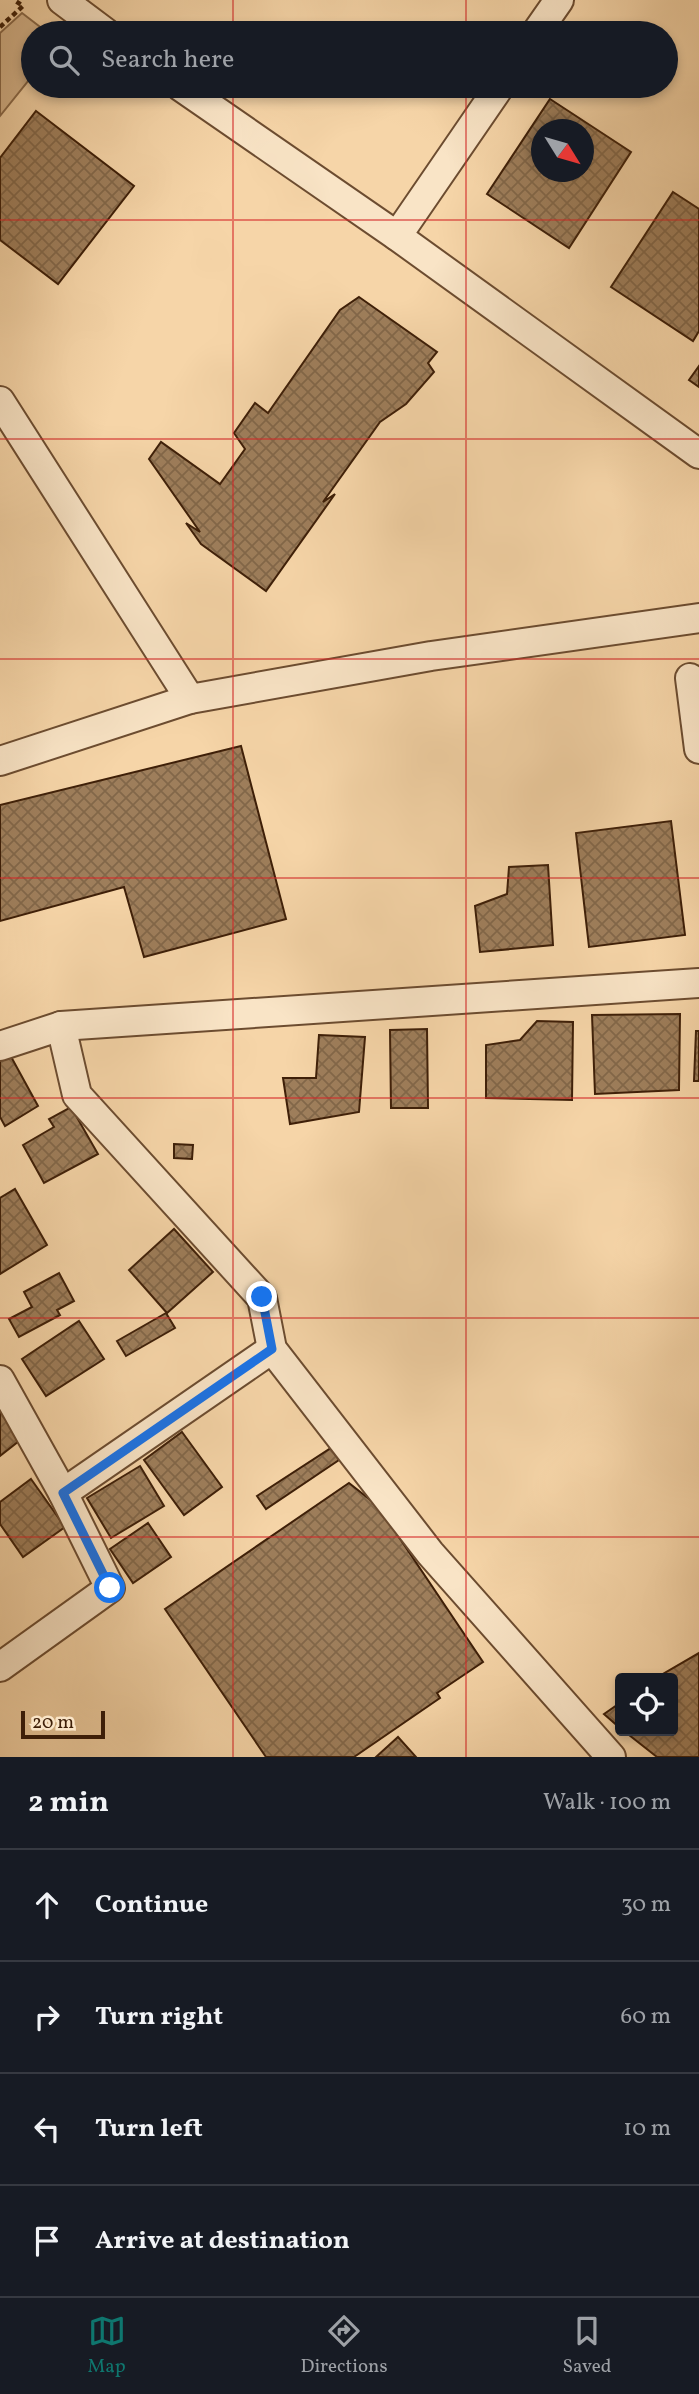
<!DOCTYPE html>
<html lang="en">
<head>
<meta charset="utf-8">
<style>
  :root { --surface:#171b24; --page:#20242c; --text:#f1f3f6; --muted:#9ea1a6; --line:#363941; --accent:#0f766e }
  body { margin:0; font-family:Vollkorn,serif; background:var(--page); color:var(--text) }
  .controls { position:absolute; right:21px; bottom:21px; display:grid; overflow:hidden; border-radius:7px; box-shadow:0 4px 10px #0003 }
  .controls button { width:63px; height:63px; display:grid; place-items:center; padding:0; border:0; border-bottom:2px solid var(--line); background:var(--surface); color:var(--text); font:35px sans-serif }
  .compass { position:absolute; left:531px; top:119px; width:63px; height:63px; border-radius:50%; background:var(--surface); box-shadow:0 4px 10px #0003; rotate:127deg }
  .scale { position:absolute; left:21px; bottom:18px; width:84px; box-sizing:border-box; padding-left:7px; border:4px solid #3e1f08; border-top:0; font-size:19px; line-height:24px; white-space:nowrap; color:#3e1f08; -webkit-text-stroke:5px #f9e4c6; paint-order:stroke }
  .stop { position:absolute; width:21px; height:21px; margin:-16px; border:5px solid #1a73e8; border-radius:50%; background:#fff }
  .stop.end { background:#1a73e8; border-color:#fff; box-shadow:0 2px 7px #0008 }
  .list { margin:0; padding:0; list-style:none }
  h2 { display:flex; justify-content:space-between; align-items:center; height:91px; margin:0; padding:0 28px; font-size:30px }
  h2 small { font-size:23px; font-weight:400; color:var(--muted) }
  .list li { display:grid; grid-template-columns:46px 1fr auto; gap:21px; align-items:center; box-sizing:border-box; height:112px; padding:0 28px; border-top:2px solid var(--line) }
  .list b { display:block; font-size:26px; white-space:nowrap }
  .list em { font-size:23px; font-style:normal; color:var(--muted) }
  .icon { flex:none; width:38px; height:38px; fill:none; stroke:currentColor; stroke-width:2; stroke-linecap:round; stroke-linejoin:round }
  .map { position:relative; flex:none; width:699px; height:1757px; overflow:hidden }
  .search { position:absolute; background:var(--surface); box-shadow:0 4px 10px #0003; left:21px; right:21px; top:21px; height:77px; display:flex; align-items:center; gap:18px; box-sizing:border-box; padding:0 24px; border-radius:38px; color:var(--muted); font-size:26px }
  .sheet { height:539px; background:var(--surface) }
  nav { display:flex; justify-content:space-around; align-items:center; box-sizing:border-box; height:98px; border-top:2px solid var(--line); background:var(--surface); font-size:19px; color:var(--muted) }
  nav a { display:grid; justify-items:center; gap:4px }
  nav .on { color:var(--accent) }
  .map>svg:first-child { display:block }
  .grass { fill:#d7b68d; stroke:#8a6a4a; stroke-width:2 }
  .building { fill:url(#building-cross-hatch); stroke:#3e1f08; stroke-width:2; fill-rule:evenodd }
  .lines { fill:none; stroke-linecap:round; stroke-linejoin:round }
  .street-casing { stroke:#6c4c30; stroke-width:32 }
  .path { stroke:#3e1f08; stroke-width:4.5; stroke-dasharray:5 3.5; stroke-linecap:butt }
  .street { stroke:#f9e4c6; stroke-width:28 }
  .route { stroke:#1a73e8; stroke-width:9 }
  .grid { fill:none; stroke:#d62828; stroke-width:2; stroke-opacity:0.55 }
</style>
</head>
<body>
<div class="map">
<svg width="699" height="1757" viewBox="0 0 699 1757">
  <defs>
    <pattern id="building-cross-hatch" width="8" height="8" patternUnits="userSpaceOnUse" patternTransform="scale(1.75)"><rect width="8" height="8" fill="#9e7e5b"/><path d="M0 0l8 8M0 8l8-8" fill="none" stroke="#826749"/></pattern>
  </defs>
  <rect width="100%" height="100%" fill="#f6d5a8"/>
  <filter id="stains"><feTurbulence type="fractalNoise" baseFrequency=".00286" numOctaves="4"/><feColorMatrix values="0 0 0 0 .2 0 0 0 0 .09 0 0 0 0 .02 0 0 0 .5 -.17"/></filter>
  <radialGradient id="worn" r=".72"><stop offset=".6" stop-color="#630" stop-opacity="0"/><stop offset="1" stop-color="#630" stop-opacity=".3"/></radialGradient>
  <polygon class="grass" points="22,13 48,33 33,33 33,75 0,116 0,33"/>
  <g class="building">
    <path d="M550 99 631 152 569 248 487 194ZM542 130H584V172H542Z"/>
    <polygon points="36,111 134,186 58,284 0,240 0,158"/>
    <polygon points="673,192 699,209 699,331 693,341 611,287"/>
    <polygon points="359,297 437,352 428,363 434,372 406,404 380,422 323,502 335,494 266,591 201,544 186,523 200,532 149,459 161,442 220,484 245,449 234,433 255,403 268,413 340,310"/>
    <polygon points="699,366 699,387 689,380"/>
    <polygon points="241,746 286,919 144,957 124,887 0,921 0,805"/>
    <polygon points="671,821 685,935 589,947 576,833"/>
    <polygon points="548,865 553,945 480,952 475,906 507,894 509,867"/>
    <polygon points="680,1014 679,1090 595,1094 592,1015"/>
    <polygon points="537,1021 573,1022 572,1100 486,1098 486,1045 520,1040"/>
    <polygon points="427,1029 428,1108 391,1108 390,1030"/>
    <polygon points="696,1031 699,1031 699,1081 694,1081"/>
    <polygon points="319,1035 365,1037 359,1112 290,1124 283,1078 316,1078"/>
    <polygon points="9,1053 38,1106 5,1126 0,1117 0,1058"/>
    <polygon points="71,1107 98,1154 44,1183 23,1145 54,1127 49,1119"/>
    <polygon points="174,1144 193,1145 192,1159 174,1158"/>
    <polygon points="15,1189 47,1245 0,1274 0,1198"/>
    <polygon points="174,1229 213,1272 167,1313 129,1270"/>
    <polygon points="59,1273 74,1301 57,1310 60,1315 19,1337 9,1319 32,1307 24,1292"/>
    <polygon points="166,1313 175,1328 126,1356 117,1341"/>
    <polygon points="79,1321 104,1359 46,1396 22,1359"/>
    <polygon points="0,1408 24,1437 0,1456"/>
    <polygon points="182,1432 222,1487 184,1515 144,1460"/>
    <polygon points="331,1448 339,1460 266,1509 257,1496"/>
    <polygon points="140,1466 164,1506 111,1538 87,1498"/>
    <polygon points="31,1479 65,1527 23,1557 0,1524 0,1502"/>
    <polygon points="349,1483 378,1506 483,1662 437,1693 440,1698 354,1757 266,1757 165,1609"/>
    <polygon points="148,1523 171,1557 133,1583 110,1549"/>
    <polygon points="699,1653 699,1757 657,1757 624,1731 673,1731 673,1678 656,1678"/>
    <polygon points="620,1703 620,1728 604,1714"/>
    <polygon points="398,1737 416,1757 376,1757"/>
  </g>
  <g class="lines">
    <defs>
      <g id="street">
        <polyline points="62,0 106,33"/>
        <polyline points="536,33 559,0"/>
        <polyline points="180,86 397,236 699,454"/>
        <polyline points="397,236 500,86"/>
        <polyline points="0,401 190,699"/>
        <polyline points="690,678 699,749"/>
        <polyline points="0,761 190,699 431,656 699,618"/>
        <polyline points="61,1026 77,1095 262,1298 272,1349 430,1553 611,1757"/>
        <polyline points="0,1046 61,1026 699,983"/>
        <polyline points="0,1380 63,1493"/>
        <polyline points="0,1667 110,1588 63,1493 272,1349"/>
      </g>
    </defs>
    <use href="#street" class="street-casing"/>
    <polyline class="path" points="0,27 23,6 14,0"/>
    <use href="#street" class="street"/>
  </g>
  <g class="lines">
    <polyline class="route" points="110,1588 63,1493 272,1349 262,1297"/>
  </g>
  <path class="grid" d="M233 0V33M466 0V33M233 86V1757M466 86V1757M0 220H699M0 439H699M0 659H699M0 878H699M0 1098H699M0 1318H699M0 1537H699"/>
  <rect width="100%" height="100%" filter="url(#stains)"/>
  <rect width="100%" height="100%" fill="url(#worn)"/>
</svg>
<div class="controls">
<button><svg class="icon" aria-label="locate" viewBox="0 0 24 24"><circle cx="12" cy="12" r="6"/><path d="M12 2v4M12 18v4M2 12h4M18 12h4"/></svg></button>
</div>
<svg class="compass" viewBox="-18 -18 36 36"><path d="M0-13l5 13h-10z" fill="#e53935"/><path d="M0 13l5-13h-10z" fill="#9ea1a6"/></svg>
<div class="scale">20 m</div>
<div class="stop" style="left:110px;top:1588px"></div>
<div class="stop end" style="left:262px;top:1297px"></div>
<div class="search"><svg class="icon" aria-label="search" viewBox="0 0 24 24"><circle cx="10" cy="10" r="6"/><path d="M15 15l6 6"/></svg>Search here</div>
</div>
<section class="sheet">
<h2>2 min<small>Walk · 100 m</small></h2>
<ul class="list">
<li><svg class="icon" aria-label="ahead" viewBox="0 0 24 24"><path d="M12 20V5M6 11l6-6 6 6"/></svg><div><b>Continue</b></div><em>30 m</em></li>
<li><svg class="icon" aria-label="right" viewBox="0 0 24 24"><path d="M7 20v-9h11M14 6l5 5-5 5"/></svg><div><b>Turn right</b></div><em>60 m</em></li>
<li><svg class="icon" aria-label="left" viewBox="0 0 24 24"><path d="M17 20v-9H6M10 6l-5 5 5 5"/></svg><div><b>Turn left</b></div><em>10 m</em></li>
<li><svg class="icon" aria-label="arrive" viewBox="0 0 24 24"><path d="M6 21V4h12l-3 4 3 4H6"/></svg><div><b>Arrive at destination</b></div></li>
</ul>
</section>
<nav>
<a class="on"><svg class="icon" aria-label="map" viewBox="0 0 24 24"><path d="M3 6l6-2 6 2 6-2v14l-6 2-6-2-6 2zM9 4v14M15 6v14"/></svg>Map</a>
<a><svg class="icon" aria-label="directions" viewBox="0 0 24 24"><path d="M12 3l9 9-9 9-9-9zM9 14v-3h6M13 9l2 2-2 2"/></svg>Directions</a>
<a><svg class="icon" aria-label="saved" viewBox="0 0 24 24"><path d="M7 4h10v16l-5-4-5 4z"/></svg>Saved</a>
</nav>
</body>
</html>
